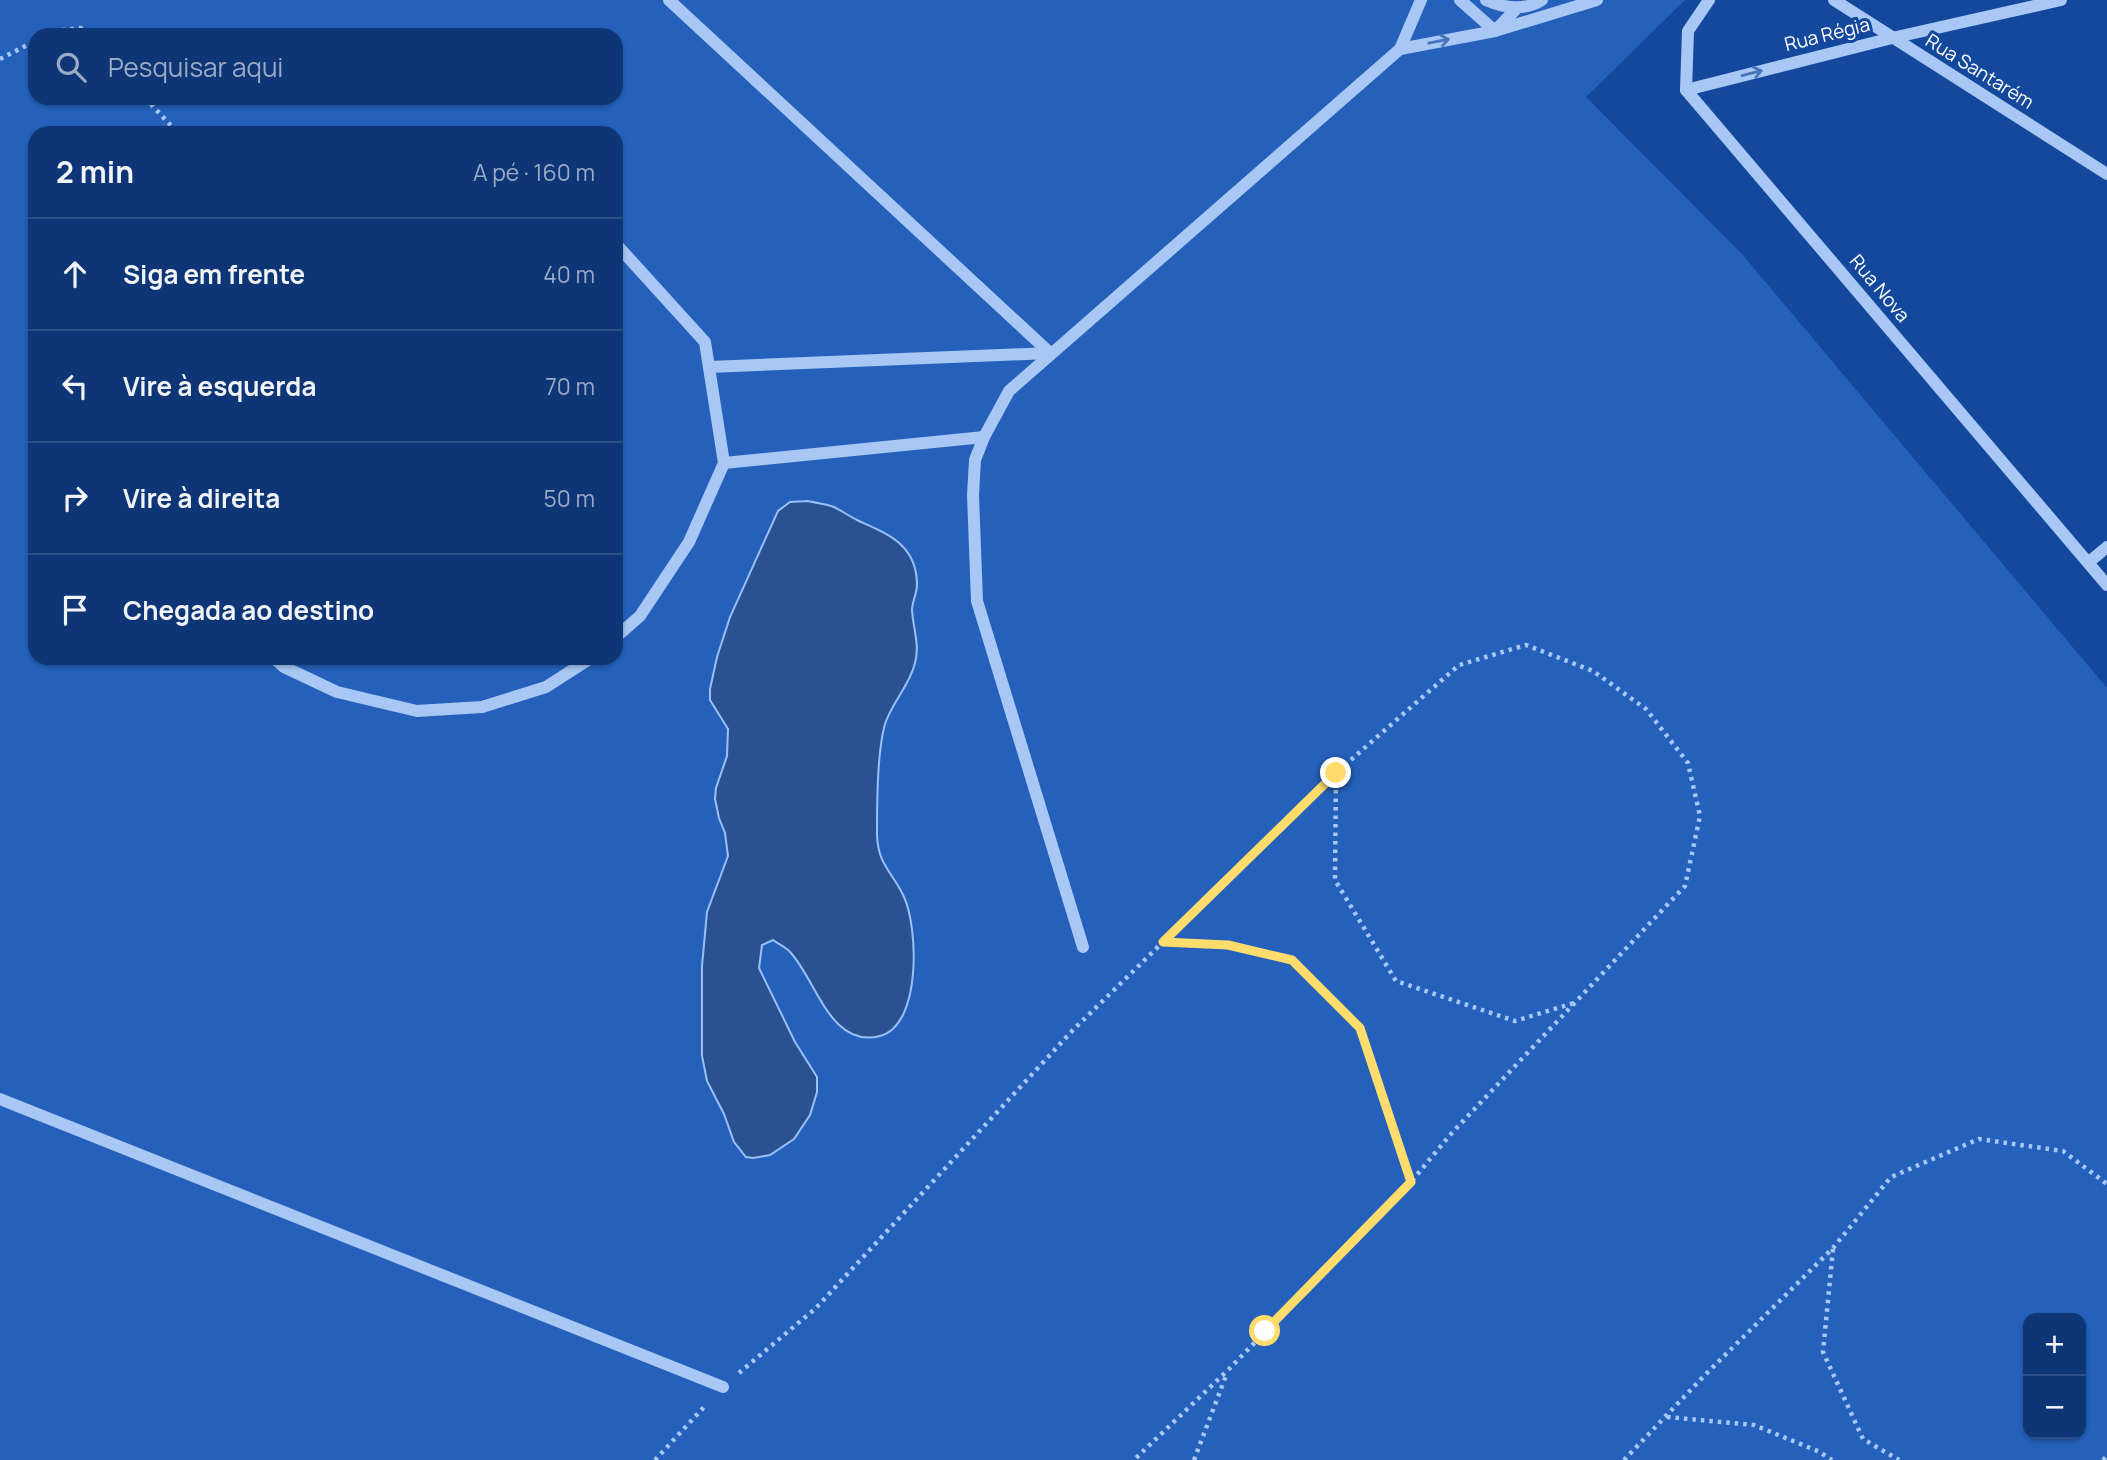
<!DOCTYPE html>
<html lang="pt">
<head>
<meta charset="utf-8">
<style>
  :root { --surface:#0e3676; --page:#1c417e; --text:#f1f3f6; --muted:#9babc5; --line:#2e5088 }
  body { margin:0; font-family:Manrope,sans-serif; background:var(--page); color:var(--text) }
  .controls { position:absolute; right:21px; bottom:21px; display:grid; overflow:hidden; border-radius:14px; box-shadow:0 2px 5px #0004 }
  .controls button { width:63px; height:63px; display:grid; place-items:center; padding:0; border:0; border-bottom:2px solid var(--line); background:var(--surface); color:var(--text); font:35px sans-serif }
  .stop { position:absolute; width:21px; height:21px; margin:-16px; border:5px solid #ffdc6b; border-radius:50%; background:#fff }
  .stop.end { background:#ffdc6b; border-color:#fff; box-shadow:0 2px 7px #0008 }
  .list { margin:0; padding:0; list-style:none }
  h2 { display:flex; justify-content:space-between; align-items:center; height:91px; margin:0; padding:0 28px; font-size:30px }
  h2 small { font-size:23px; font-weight:400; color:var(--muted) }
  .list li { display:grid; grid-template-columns:46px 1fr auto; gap:21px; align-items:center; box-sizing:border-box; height:112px; padding:0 28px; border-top:2px solid var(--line) }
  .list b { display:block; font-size:26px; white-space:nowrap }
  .list em { font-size:23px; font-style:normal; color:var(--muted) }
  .icon { flex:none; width:38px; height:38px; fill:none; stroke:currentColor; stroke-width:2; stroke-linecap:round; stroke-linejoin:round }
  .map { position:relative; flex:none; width:2107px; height:1460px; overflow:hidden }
  .search { position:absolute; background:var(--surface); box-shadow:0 2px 5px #0004; left:28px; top:28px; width:595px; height:77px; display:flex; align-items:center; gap:18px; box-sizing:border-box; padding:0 24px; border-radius:21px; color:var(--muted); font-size:26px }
  .panel { position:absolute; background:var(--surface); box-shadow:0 2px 5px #0004; left:28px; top:126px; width:595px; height:539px; border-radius:21px }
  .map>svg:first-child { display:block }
  .green { fill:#2561bb; fill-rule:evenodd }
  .water { fill:#2a5190; stroke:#9ac0f7; stroke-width:2 }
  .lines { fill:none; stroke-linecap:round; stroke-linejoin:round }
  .path { stroke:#a8c7f4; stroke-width:4.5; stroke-dasharray:3.5 5; stroke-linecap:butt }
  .minor { stroke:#a8c7f4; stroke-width:12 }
  .oneway { stroke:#4774bb }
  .route { stroke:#ffdc6b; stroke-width:9 }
  .labels { text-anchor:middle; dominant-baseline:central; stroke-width:6; stroke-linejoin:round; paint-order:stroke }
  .street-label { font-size:19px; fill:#fff; stroke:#13489d }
</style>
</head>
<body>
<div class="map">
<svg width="2107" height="1460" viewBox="0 0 2107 1460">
  <rect width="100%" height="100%" fill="#13489d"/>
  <path class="green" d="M0 0H1685L1586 97 1741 253 2107 688V1460H0ZM35 35H616V98H35ZM35 133H616V658H35ZM2028 1318H2081V1434H2028Z"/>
  <path class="water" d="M808 501C816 503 826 504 834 507 842 511 849 516 857 520 887 534 917 544 917 585 917 593 912 602 912 610 913 628 920 645 915 663 910 685 892 702 885 724 877 752 877 805 877 835 878 866 893 872 904 897 918 927 922 1025 880 1036 830 1049 816 979 790 952 786 947 778 944 773 940L762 945 759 968 795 1042 817 1077V1092L810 1115 794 1139 770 1155 753 1158 746 1157 734 1142 724 1114 707 1081 702 1056V966L707 912 728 856 725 833 719 818 715 799 716 788 727 756 728 729 710 700V689L717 657 730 617 778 511 790 502Z"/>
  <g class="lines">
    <g class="path">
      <polyline points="46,35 54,31 81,28 87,35"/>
      <polyline points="0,59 35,41"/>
      <polyline points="145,98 178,133"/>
      <polyline points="1336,773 1335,880 1396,981 1515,1021 1574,1003"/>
      <polyline points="1163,942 1228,945 1291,960 1360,1028 1411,1181"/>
      <polyline points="1833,1249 1823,1352 1863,1439 1899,1460"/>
      <polyline points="739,1373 816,1308 1073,1030 1336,773 1459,665 1526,645 1593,671 1646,709 1688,763 1700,816 1685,886 1450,1135 1411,1182 1229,1369 1134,1460"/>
      <polyline points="1667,1417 1754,1425 1820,1452 1832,1460"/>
      <polyline points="655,1460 705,1406"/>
      <polyline points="1194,1460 1227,1373"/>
      <polyline points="1624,1460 1703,1377 1833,1248 1891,1177 1979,1139 2063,1151 2107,1184"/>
      <polyline points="2103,1460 2107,1456"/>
    </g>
    <g class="minor">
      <polyline points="669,0 1050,353"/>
      <polyline points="1421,0 1400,49 1495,31 1597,0"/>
      <polyline points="1460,0 1495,31 1517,8"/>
      <path d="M1486 0C1504 8 1525 11 1542 0"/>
      <polyline points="1709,0 1688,31 1686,90 2107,585"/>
      <polyline points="1834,0 2107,174"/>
      <polyline points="1686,90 1892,38 2061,0"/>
      <polyline points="616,244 705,342 724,463 689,542 640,616 616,637"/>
      <polyline points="709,367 1050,353"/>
      <polyline points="724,463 984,437"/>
      <polyline points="2089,562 2107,547"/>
      <polyline points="274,658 284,667 337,692 417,711 482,707 546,687 591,658"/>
      <polyline points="1083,947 977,601 973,495 975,460 984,437 1009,391 1400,49"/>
      <polyline points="0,1099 723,1387"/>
    </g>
  </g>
  <defs><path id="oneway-shaft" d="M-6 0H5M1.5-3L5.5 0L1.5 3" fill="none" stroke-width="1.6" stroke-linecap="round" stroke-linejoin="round" transform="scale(1.75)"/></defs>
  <g class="oneway">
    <use href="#oneway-shaft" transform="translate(1439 41) rotate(-11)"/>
    <use href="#oneway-shaft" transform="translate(1752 73) rotate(-14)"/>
  </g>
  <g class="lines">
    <polyline class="route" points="1265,1331 1411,1182 1360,1028 1292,960 1228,945 1163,942 1336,773"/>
  </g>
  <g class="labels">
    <g class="street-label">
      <text transform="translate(1827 34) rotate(-14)">Rua Régia</text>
      <text transform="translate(1980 71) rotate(32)">Rua Santarém</text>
      <text transform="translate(1880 288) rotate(50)">Rua Nova</text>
    </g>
  </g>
</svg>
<div class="controls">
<button>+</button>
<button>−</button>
</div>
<div class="stop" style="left:1265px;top:1331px"></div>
<div class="stop end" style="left:1336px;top:773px"></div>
<div class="search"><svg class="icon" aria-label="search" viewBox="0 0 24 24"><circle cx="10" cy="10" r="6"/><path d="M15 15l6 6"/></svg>Pesquisar aqui</div>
<section class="panel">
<h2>2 min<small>A pé · 160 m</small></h2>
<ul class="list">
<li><svg class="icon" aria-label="ahead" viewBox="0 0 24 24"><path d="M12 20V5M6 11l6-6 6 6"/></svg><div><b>Siga em frente</b></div><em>40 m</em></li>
<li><svg class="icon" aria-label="left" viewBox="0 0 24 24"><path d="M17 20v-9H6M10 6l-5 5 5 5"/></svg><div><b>Vire à esquerda</b></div><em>70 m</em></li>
<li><svg class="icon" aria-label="right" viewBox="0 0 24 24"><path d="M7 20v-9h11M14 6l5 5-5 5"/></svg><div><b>Vire à direita</b></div><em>50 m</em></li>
<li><svg class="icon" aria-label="arrive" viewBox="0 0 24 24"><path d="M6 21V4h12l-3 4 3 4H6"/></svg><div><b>Chegada ao destino</b></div></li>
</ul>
</section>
</div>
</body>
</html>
